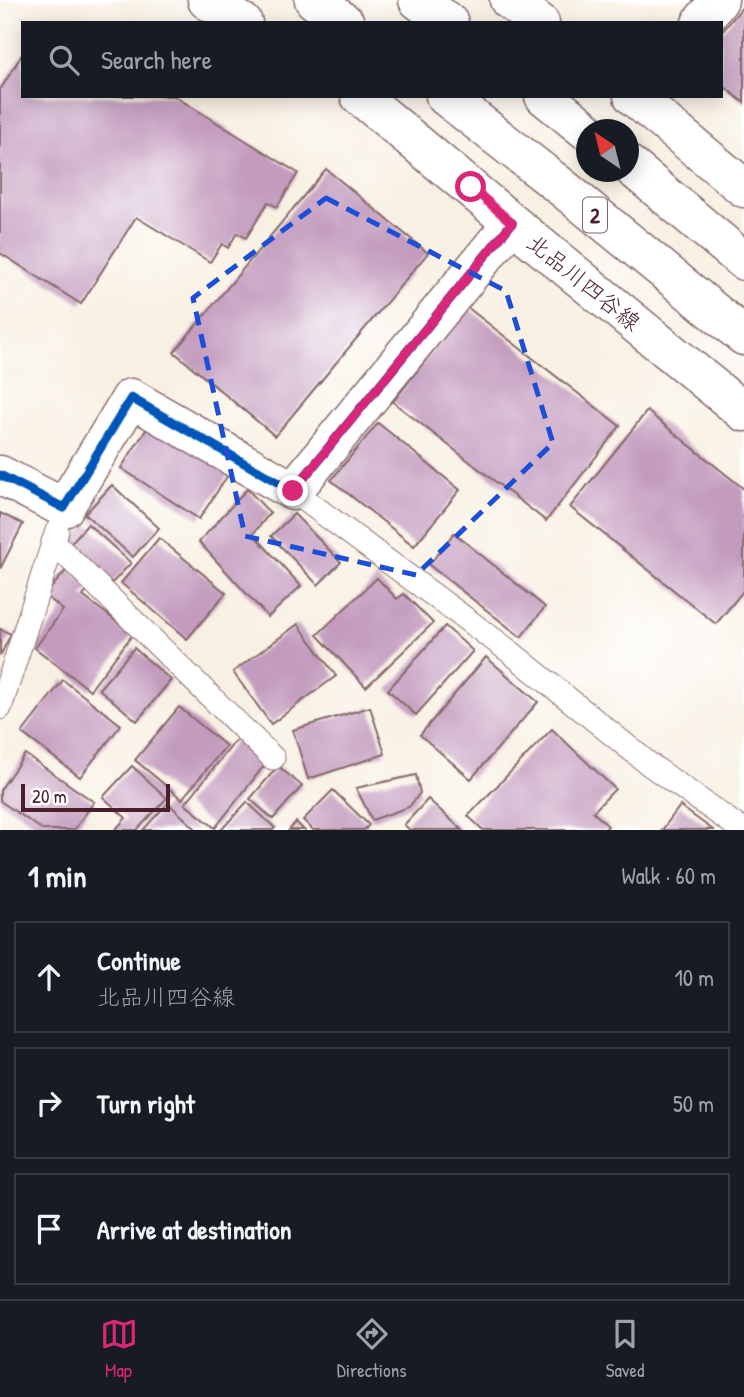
<!DOCTYPE html>
<html lang="en">
<head>
<meta charset="utf-8">
<style>
  :root { --surface:#171b24; --page:#242831; --text:#f1f3f6; --muted:#9ea1a6; --line:#363941; --accent:#db2777 }
  body { margin:0; font-family:"Patrick Hand","Klee One",sans-serif; background:var(--page); color:var(--text) }
  .compass { position:absolute; left:576px; top:119px; width:63px; height:63px; border-radius:50%; background:var(--surface); box-shadow:0 4px 18px #0003; rotate:325deg }
  .scale { position:absolute; left:21px; bottom:18px; width:149px; box-sizing:border-box; padding-left:7px; border:4px solid #4a1f2b; border-top:0; font-size:19px; line-height:24px; white-space:nowrap; color:#4a1f2b; -webkit-text-stroke:5px #fff; paint-order:stroke }
  .stop { position:absolute; width:21px; height:21px; margin:-16px; border:5px solid #db2777; border-radius:50%; background:#fff }
  .stop.end { background:#db2777; border-color:#fff; box-shadow:0 2px 7px #0008 }
  .list { margin:0; padding:0; list-style:none }
  h2 { display:flex; justify-content:space-between; align-items:center; height:91px; margin:0; padding:0 28px; font-size:30px }
  h2 small { font-size:23px; font-weight:400; color:var(--muted) }
  .list li { display:grid; grid-template-columns:46px 1fr auto; gap:21px; align-items:center; box-sizing:border-box; height:112px; margin:0 14px 14px; padding:0 14px; border:2px solid var(--line); border-radius:0px }
  .list b { display:block; font-size:26px; white-space:nowrap }
  .list p { margin:0; font-size:23px; white-space:nowrap; color:var(--muted) }
  .list em { font-size:23px; font-style:normal; color:var(--muted) }
  .icon { flex:none; width:38px; height:38px; fill:none; stroke:currentColor; stroke-width:2; stroke-linecap:round; stroke-linejoin:round }
  .map { position:relative; flex:none; width:744px; height:830px; overflow:hidden }
  .search { position:absolute; background:var(--surface); box-shadow:0 4px 18px #0003; left:21px; right:21px; top:21px; height:77px; display:flex; align-items:center; gap:18px; box-sizing:border-box; padding:0 24px; border-radius:0px; color:var(--muted); font-size:26px }
  .sheet { height:469px; background:var(--surface) }
  nav { display:flex; justify-content:space-around; align-items:center; box-sizing:border-box; height:98px; border-top:2px solid var(--line); background:var(--surface); font-size:19px; color:var(--muted) }
  nav a { display:grid; justify-items:center; gap:4px }
  nav .on { color:var(--accent) }
  .map>svg:first-child { display:block }
  .building { fill:#c39bbe }
  .lines { fill:none; stroke-linecap:round; stroke-linejoin:round }
  .service-casing { stroke:#87686b; stroke-width:25 }
  .minor-casing { stroke:#87686b; stroke-width:41 }
  .secondary-casing { stroke:#87686b; stroke-width:41 }
  .motorway-casing { stroke:#87686b; stroke-width:41 }
  .service { stroke:#fff; stroke-width:23 }
  .minor { stroke:#fff; stroke-width:38 }
  .secondary { stroke:#fff; stroke-width:38 }
  .motorway { stroke:#fff; stroke-width:38 }
  .cycleway-casing { stroke:#fff; stroke-width:13 }
  .cycleway { stroke:#0057b8; stroke-width:9 }
  .route { stroke:#db2777; stroke-width:9 }
  .marked { fill:none; stroke:#1d4ed8; stroke-width:5; stroke-dasharray:14 9; stroke-linejoin:round }
  .labels { text-anchor:middle; dominant-baseline:central; stroke-width:5; stroke-linejoin:round; paint-order:stroke }
  .shield { fill:#fff; stroke:#80626b; stroke-width:2 }
  .shield-label { font-size:21px; font-weight:bold; fill:#4a1f2b }
  .street-label { font-size:23px; fill:#4a1f2b; stroke:#fff }
</style>
</head>
<body>
<div class="map">
<svg width="744" height="830" viewBox="0 0 744 830">
  <rect width="100%" height="100%" fill="#fff"/>
  <filter id="ink" filterUnits="userSpaceOnUse"><feTurbulence type="fractalNoise" baseFrequency=".0143" numOctaves="2"/><feDisplacementMap in="SourceGraphic" scale="14" xChannelSelector="R" yChannelSelector="G"/><feConvolveMatrix kernelMatrix="1 2 1 2 8 2 1 2 1" color-interpolation-filters="sRGB"/></filter>
  <filter id="wash" filterUnits="userSpaceOnUse"><feTurbulence type="fractalNoise" baseFrequency=".00686" numOctaves="4" result="noise"/><feDisplacementMap in="SourceGraphic" scale="28" xChannelSelector="R" yChannelSelector="G"/><feGaussianBlur stdDeviation="1.57" result="paint"/><feColorMatrix in="noise" values="0 0 0 0 0 0 0 0 0 0 0 0 0 0 0 0 0 1.4 0 .05"/><feComposite in="paint" operator="in"/></filter>
  <g filter="url(#wash)">
    <rect width="100%" height="100%" fill="#f8f0e2"/>
    <g id="blocks">
      <g class="building">
        <polygon points="744,5 744,103 721,84 721,33"/>
        <polygon points="23,53 23,96 174,96 298,173 277,207 268,202 246,238 237,233 228,248 222,244 210,262 136,217 81,304 0,253 0,90"/>
        <polygon points="326,169 428,253 275,436 174,352"/>
        <polygon points="467,307 620,426 546,521 393,402"/>
        <polygon points="647,411 744,489 744,590 716,624 570,507"/>
        <polygon points="152,421 230,472 199,519 121,468"/>
        <polygon points="378,423 460,490 414,546 331,480"/>
        <polygon points="112,485 159,528 133,557 85,514"/>
        <polygon points="247,489 270,513 253,534 301,586 268,617 199,542"/>
        <polygon points="0,513 23,524 0,569"/>
        <polygon points="294,514 341,562 318,585 271,536"/>
        <polygon points="88,524 131,563 112,583 69,545"/>
        <polygon points="454,533 545,607 521,637 429,565"/>
        <polygon points="159,538 226,593 187,639 121,583"/>
        <polygon points="68,568 90,587 83,596 133,634 90,690 35,648 63,610 45,595"/>
        <polygon points="377,578 397,599 404,594 433,623 366,687 317,635"/>
        <polygon points="298,624 336,676 271,724 233,672"/>
        <polygon points="445,626 473,651 416,715 388,690"/>
        <polygon points="0,629 11,634 0,656"/>
        <polygon points="134,648 171,680 137,721 99,689"/>
        <polygon points="486,657 538,702 471,779 420,735"/>
        <polygon points="63,680 121,725 80,777 22,733"/>
        <polygon points="179,707 226,746 182,799 135,760"/>
        <polygon points="370,707 385,754 308,779 293,730"/>
        <polygon points="552,729 615,789 593,812 608,826 604,830 483,830 468,816"/>
        <polygon points="237,739 267,762 215,828 185,804"/>
        <polygon points="25,754 94,802 74,830 43,830 0,801 0,790"/>
        <polygon points="132,766 167,798 137,830 115,830 126,818 103,797"/>
        <polygon points="278,766 302,786 273,819 250,799"/>
        <polygon points="416,775 420,793 409,807 372,820 356,788"/>
        <polygon points="333,790 369,825 364,830 313,830 303,820"/>
        <polygon points="428,799 462,830 410,830 404,825"/>
        <polygon points="247,802 275,828 273,830 221,830"/>
        <polygon points="168,803 197,830 143,830"/>
        <polygon points="680,806 713,830 662,830"/>
        <polygon points="296,822 304,830 289,830"/>
      </g>
    </g>
  </g>
  <g filter="url(#ink)">
    <use href="#blocks" fill-opacity="0" stroke="#87686b" stroke-width="2"/>
    <g class="lines">
      <defs>
        <g id="service">
          <polyline points="293,491 509,651 649,764 742,830"/>
          <polyline points="53,542 273,758"/>
          <polyline points="0,708 57,531"/>
        </g>
        <g id="minor">
          <polyline points="701,23 719,0"/>
          <polyline points="0,475 64,508 131,398 293,491 512,223"/>
        </g>
        <g id="secondary">
          <polyline points="207,0 243,23"/>
          <polyline points="509,0 540,23"/>
          <polyline points="360,96 512,223 744,412"/>
          <polyline points="633,96 744,188"/>
        </g>
        <g id="motorway">
          <polyline points="314,0 345,23"/>
          <polyline points="418,0 449,23"/>
          <polyline points="445,96 564,189 744,336"/>
          <polyline points="544,96 586,130"/>
          <polyline points="628,164 744,261"/>
        </g>
      </defs>
      <use href="#service" class="service-casing"/>
      <use href="#minor" class="minor-casing"/>
      <use href="#secondary" class="secondary-casing"/>
      <use href="#motorway" class="motorway-casing"/>
      <use href="#service" class="service"/>
      <use href="#minor" class="minor"/>
      <use href="#secondary" class="secondary"/>
      <use href="#motorway" class="motorway"/>
      <defs>
        <polyline id="cycleway" points="0,475 64,508 131,398 293,491 512,223"/>
      </defs>
      <use href="#cycleway" class="cycleway-casing"/>
      <use href="#cycleway" class="cycleway"/>
    </g>
  </g>
  <g class="lines" filter="url(#ink)">
    <polyline class="route" points="293,491 512,223 471,187"/>
  </g>
  <path class="marked" d="M326 198 506 291 553 443 416 575 245 536 193 298Z"/>
  <g class="labels">
    <rect class="shield" x="583" y="197.5" width="24" height="35" rx="5"/>
    <g class="shield-label">
      <text x="595" y="215">2</text>
    </g>
    <g class="street-label">
      <text transform="translate(584 282) rotate(39)">北品川四谷線</text>
    </g>
  </g>
</svg>
<svg class="compass" viewBox="-18 -18 36 36"><path d="M0-13l5 13h-10z" fill="#e53935"/><path d="M0 13l5-13h-10z" fill="#9ea1a6"/></svg>
<div class="scale">20 m</div>
<div class="stop" style="left:471px;top:187px"></div>
<div class="stop end" style="left:293px;top:491px"></div>
<div class="search"><svg class="icon" aria-label="search" viewBox="0 0 24 24"><circle cx="10" cy="10" r="6"/><path d="M15 15l6 6"/></svg>Search here</div>
</div>
<section class="sheet">
<h2>1 min<small>Walk · 60 m</small></h2>
<ul class="list">
<li><svg class="icon" aria-label="ahead" viewBox="0 0 24 24"><path d="M12 20V5M6 11l6-6 6 6"/></svg><div><b>Continue</b><p>北品川四谷線</p></div><em>10 m</em></li>
<li><svg class="icon" aria-label="right" viewBox="0 0 24 24"><path d="M7 20v-9h11M14 6l5 5-5 5"/></svg><div><b>Turn right</b></div><em>50 m</em></li>
<li><svg class="icon" aria-label="arrive" viewBox="0 0 24 24"><path d="M6 21V4h12l-3 4 3 4H6"/></svg><div><b>Arrive at destination</b></div></li>
</ul>
</section>
<nav>
<a class="on"><svg class="icon" aria-label="map" viewBox="0 0 24 24"><path d="M3 6l6-2 6 2 6-2v14l-6 2-6-2-6 2zM9 4v14M15 6v14"/></svg>Map</a>
<a><svg class="icon" aria-label="directions" viewBox="0 0 24 24"><path d="M12 3l9 9-9 9-9-9zM9 14v-3h6M13 9l2 2-2 2"/></svg>Directions</a>
<a><svg class="icon" aria-label="saved" viewBox="0 0 24 24"><path d="M7 4h10v16l-5-4-5 4z"/></svg>Saved</a>
</nav>
</body>
</html>
